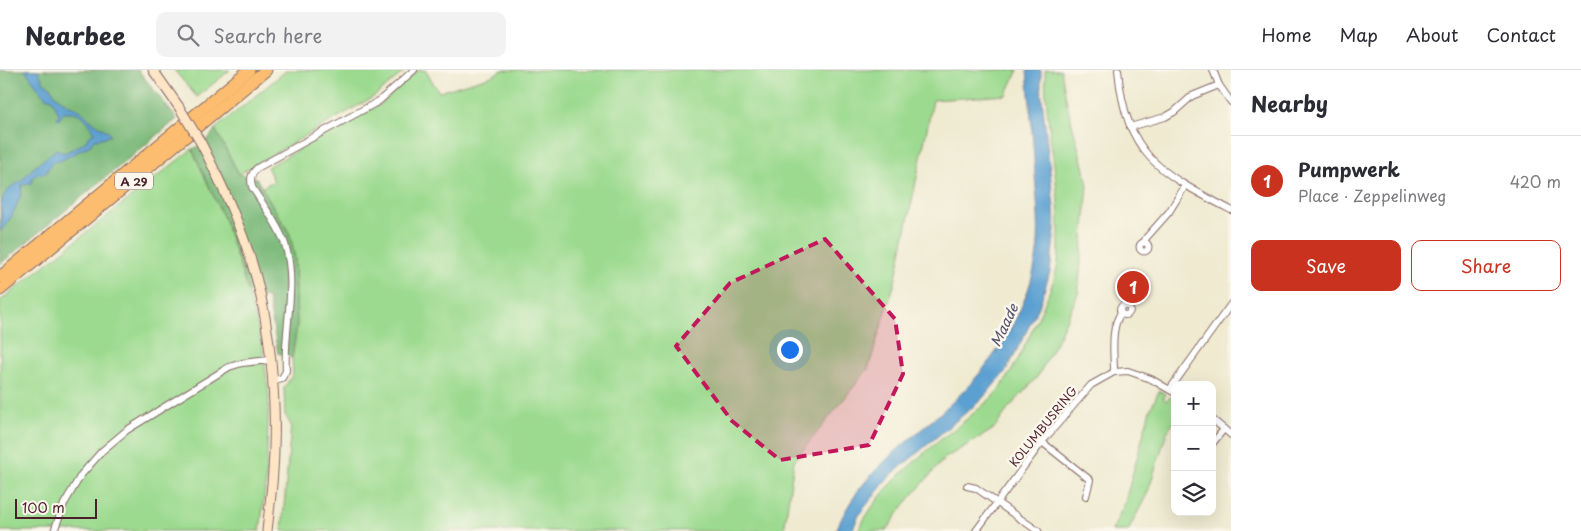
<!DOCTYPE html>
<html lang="en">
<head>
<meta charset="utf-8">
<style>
  :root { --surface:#fff; --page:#f2f2f3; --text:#2b2b33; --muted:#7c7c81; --line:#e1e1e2; --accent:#c8321e }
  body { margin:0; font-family:"Playpen Sans",sans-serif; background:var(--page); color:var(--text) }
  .controls { position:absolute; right:15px; bottom:15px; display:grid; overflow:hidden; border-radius:10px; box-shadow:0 5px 20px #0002 }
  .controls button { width:45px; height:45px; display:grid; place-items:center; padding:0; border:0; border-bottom:1px solid var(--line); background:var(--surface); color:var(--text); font:25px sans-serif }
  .scale { position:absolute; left:15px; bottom:12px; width:82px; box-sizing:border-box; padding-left:5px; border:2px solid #4a1f2b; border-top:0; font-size:14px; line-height:18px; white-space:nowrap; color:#4a1f2b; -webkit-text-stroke:4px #fbf7ec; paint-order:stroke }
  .you { position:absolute; left:789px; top:279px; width:18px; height:18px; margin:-12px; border:4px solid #fff; border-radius:50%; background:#1a73e8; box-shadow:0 0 0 8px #1a73e833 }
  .badge { display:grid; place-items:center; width:32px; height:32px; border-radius:50%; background:var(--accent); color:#fff; font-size:16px; font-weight:700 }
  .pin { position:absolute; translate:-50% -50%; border:2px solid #fff; box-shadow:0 1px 5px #0006 }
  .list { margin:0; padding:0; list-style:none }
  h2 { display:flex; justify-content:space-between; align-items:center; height:65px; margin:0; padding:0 20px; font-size:21px }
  h2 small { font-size:16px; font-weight:400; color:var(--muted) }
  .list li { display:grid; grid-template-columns:32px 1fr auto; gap:15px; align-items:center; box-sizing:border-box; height:90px; padding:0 20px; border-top:1px solid var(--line) }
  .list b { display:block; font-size:19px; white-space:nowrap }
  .list p { margin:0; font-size:16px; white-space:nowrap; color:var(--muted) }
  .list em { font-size:16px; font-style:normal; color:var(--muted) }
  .actions { display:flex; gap:10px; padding:15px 20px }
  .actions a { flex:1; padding:11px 0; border:1px solid var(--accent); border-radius:10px; text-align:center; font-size:18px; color:var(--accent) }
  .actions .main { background:var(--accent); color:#fff }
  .icon { flex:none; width:28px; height:28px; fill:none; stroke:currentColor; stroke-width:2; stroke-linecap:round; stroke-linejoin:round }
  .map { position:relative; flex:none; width:1231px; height:461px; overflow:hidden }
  header { display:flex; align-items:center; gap:30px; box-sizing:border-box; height:70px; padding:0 25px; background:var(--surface); border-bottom:1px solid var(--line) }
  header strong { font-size:24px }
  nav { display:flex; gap:28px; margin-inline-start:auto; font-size:18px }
  .search { width:350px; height:45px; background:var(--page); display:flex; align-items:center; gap:12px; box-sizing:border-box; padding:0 18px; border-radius:10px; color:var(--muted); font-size:19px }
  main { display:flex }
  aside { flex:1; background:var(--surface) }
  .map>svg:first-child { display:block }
  .green { fill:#9cda8f; stroke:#737c5d }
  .forest { fill:#7dba7a; stroke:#646c52 }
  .water { fill:#5ca0d1; stroke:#53607e }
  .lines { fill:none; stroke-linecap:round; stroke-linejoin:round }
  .street-casing { stroke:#846665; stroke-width:8 }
  .secondary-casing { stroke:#846665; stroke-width:11 }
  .highway-casing { stroke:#846665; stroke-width:13 }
  .street { stroke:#fff; stroke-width:6 }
  .secondary { stroke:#fee5c5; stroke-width:9 }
  .highway { stroke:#fcbd6f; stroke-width:11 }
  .secondary-bridge-casing { stroke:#846665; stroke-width:11; stroke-linecap:butt }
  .secondary-bridge { stroke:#fee5c5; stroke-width:9 }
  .marked { fill:#c2185b; fill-opacity:0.2; stroke:#c2185b; stroke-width:4; stroke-dasharray:10 6; stroke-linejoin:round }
  .labels { text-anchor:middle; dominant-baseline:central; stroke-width:5; stroke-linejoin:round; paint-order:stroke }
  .shield { fill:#fbf7ec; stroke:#7f6065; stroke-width:1 }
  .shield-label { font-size:11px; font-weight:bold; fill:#4a1f2b }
  .street-label { font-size:12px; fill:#4a1f2b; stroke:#fbf7ec }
  .water-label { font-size:14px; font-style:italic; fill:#51536d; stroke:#fbf7ec }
</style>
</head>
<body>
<header>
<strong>Nearbee</strong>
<div class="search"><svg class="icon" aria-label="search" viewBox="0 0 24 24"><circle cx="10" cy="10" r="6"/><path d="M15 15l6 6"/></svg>Search here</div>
<nav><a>Home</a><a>Map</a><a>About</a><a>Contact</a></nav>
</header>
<main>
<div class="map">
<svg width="1231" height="461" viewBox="0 0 1231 461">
  <rect width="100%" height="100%" fill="#fbf7ec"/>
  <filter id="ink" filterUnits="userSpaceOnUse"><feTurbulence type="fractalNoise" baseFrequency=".02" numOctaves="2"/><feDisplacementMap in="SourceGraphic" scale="10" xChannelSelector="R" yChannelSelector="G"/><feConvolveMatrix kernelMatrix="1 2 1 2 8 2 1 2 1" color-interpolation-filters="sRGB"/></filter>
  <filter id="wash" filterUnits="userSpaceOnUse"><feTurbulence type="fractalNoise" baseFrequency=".0096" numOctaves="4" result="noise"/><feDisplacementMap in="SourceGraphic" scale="20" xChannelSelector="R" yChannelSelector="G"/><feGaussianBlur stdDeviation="1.12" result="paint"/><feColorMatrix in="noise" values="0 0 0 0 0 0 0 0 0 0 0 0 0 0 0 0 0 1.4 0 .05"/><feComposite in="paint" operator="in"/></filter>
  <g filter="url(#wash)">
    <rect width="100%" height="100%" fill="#efead0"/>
    <g class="green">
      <polygon points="174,0 230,0 197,27"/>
      <polygon points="287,0 406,0 375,26 239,104 215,59"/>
      <polygon points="418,0 425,0 439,22 492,6 502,0 1018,0 1006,25 933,30 895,212 868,299 794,391 784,461 282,461 291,355 285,345 284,318 293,304 292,288 297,256 295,188 261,118 274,111 267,97 381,34"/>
      <path d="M1045 0H1061L1067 34 1088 115 1078 224 1059 266 1038 306 1008 339 994 359 945 388 904 435 886 461H858C885 405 943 371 988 331 1007 314 1018 289 1029 267 1039 246 1054 216 1058 193 1059 186 1059 178 1059 170 1061 113 1045 57 1045 0Z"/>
      <polygon points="192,79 225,151 248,222 262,272 269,326 266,411 260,461 0,461 0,231"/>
      <polygon points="1159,321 1165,324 1163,328 1167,331 1170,327 1175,330 1175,351 1167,362 1148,422 1128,461 1112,461 1125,432 1150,340"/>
    </g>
    <g class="forest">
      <polygon points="0,0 138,0 177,49 0,194"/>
      <path d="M215 59 239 104 256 108 290 164 295 188 297 256 292 288 278 283 268 228 248 222 225 151 192 79C203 75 209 70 215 59Z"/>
    </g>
    <g class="water">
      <path d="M25 0H38L43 11 51 18 56 26 68 35 80 40 90 50 109 62 110 66 93 70 91 75 60 91 52 92 46 103 38 104 33 107 32 113 22 115 21 125 12 146 0 162V154L2 152C0 129 1 121 23 110 26 102 49 86 56 79L64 83 84 73 90 66 94 63C86 48 83 41 64 42L59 50 57 48 59 44 52 29 45 27Z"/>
      <path d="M1027 0H1041V19L1054 137 1055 160 1050 202 1039 237 1006 301 981 330 890 406 860 443 852 461H836C859 403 902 378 946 338 988 301 1027 245 1036 189 1041 162 1037 133 1035 106 1033 70 1030 35 1027 0Z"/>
    </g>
  </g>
  <g filter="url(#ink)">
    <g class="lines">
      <defs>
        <g id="street">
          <path d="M1118 0C1126 86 1160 103 1231 140"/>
          <polyline points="1213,0 1219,15 1231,32"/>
          <polyline points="1130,57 1165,47 1174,42 1192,26 1219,15"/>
          <polyline points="1144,172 1146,168 1169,142 1185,116"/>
          <circle cx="1144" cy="177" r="4.5"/>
          <circle cx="1125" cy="240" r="5"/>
          <path d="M1114 302C1114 284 1110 258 1121 243"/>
          <path d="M272 311 282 308 286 301C283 259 298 216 285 174 278 154 263 135 252 117 250 108 251 104 257 98L379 31 414 0"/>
          <polyline points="1170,319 1231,234"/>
          <polyline points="1212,349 1231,365"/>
          <polyline points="1042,372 1090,410 1086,426"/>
          <polyline points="1212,374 1224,359"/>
          <polyline points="967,416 976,418 1038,461"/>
          <polyline points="54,461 64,434 81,405 102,381 127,360 229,297 242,293 270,290"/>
          <polyline points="976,461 1042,372 1091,315 1114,302 1128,301 1151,309 1175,323"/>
        </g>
        <g id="secondary">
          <polyline points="153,0 179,37"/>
          <path d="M201 73C223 116 243 160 256 207 270 258 276 324 274 377 274 405 270 433 267 461"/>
        </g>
        <g id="highway">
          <polyline points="0,207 249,0"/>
          <polyline points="0,220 266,0"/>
        </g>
      </defs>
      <use href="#street" class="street-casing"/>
      <use href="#secondary" class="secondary-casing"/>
      <use href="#highway" class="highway-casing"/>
      <use href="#street" class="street"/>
      <use href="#secondary" class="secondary"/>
      <use href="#highway" class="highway"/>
      <defs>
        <polyline id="secondary-bridge" points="179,37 201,73"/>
      </defs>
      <use href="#secondary-bridge" class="secondary-bridge-casing"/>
      <use href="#secondary-bridge" class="secondary-bridge"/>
    </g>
  </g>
  <path class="marked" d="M825 169 895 249 903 304 869 375 780 390 732 351 676 276 730 213Z"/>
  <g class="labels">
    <rect class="shield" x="115" y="102.5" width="38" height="17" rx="4"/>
    <g class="shield-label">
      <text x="134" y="111">A 29</text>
    </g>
    <g class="street-label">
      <text transform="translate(1043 356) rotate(-51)">KOLUMBUSRING</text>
    </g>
    <g class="water-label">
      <text transform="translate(1004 255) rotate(-64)">Maade</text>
    </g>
  </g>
</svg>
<div class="controls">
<button>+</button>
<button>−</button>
<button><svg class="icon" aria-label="layers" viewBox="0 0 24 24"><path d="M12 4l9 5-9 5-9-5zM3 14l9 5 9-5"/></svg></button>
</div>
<div class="scale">100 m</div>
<div class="you"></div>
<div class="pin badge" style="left:1133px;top:217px">1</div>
</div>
<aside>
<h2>Nearby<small></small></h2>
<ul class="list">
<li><span class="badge">1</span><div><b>Pumpwerk</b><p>Place · Zeppelinweg</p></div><em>420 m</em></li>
</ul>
<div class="actions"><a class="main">Save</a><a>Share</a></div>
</aside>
</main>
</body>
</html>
